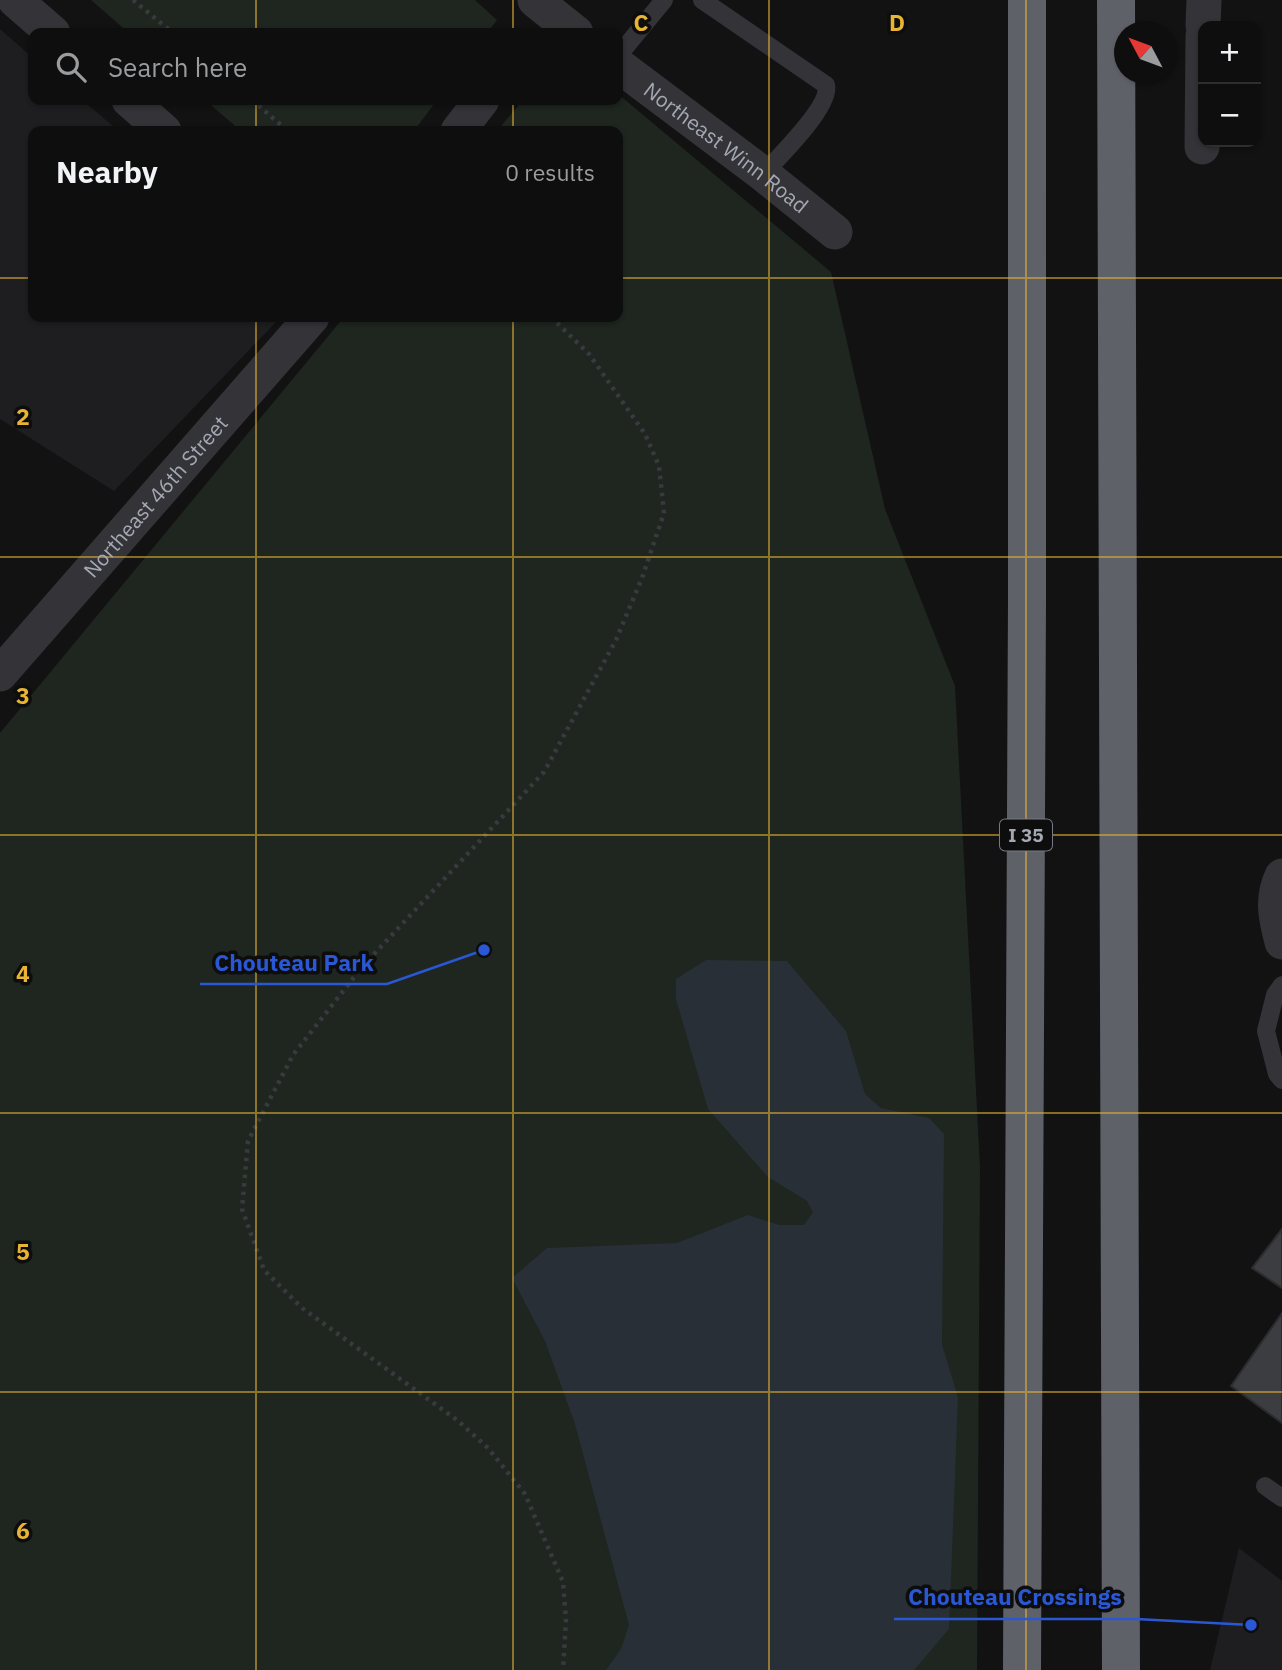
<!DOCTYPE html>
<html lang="en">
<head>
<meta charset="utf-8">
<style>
  :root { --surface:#0e0e0e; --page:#1c1c1c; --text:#f1f3f6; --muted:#9b9c9e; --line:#2e2e2e }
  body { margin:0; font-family:"IBM Plex Sans",sans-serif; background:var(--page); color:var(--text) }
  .controls { position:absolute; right:21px; top:21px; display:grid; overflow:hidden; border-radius:14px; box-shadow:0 2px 5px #0004 }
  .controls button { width:63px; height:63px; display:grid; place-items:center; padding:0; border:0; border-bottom:2px solid var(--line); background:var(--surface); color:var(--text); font:35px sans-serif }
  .compass { position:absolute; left:1114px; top:21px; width:63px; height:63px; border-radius:50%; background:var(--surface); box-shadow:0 2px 5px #0004; rotate:311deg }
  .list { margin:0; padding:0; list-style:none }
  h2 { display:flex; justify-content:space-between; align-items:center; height:91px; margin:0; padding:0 28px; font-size:30px }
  h2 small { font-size:23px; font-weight:400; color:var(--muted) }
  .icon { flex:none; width:38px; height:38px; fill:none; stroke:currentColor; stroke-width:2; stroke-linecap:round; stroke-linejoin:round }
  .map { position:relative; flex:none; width:1282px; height:1670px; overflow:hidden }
  .search { position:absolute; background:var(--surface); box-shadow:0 2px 5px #0004; left:28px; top:28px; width:595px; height:77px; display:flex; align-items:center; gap:18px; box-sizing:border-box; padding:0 24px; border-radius:14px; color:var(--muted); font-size:26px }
  .panel { position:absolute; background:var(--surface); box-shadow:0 2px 5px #0004; left:28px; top:126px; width:595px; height:196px; border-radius:14px }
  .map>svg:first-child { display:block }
  .built { fill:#1e1e20 }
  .green { fill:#1e261f }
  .water { fill:#292f36 }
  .building { fill:#3c3d40; stroke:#2c2c2f; stroke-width:2 }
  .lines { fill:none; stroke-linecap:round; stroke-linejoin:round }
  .path { stroke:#393a3f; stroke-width:4.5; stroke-dasharray:3.5 5; stroke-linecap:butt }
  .service { stroke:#333338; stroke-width:18 }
  .minor { stroke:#333338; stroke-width:35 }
  .motorway { stroke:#5f6169; stroke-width:38 }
  .grid { fill:none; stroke:#e9b434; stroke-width:2; stroke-opacity:0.55 }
  .labels { text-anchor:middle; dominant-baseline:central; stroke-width:7; stroke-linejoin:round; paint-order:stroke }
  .shield { fill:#0d0d0e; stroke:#777a82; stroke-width:2 }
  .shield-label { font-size:19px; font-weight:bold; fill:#a4a8b3 }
  .street-label { font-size:21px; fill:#a4a8b3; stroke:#0d0d0e }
  .grid-label { font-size:23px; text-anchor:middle; font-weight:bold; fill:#e9b434; stroke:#0d0d0e; stroke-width:7; stroke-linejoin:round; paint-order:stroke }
  .leader { fill:none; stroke:#2a57d4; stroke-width:2.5 }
  .callout-dot { fill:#2a57d4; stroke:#0d0d0e; stroke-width:2.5 }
  .callout-label { font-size:23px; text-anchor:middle; font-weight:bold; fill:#2a57d4; stroke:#0d0d0e; stroke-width:7; stroke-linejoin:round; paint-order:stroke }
</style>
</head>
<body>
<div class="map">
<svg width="1282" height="1670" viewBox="0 0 1282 1670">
  <rect width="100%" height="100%" fill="#121213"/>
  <g class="built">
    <polygon points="0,29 33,58 33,100 82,100 119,131 33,131 33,317 276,317 276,322 114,491 0,419"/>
    <polygon points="1239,1548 1282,1581 1282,1670 1210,1670"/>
  </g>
  <g class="green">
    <polygon points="91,0 475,0 497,20 487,33 129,33"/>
    <polygon points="618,94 831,272 885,509 955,686 980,1167 977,1670 0,1670 0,733 344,317 618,317 618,131 497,131 523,100 618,100"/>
    <polygon points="205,100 437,100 414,131 241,131"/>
  </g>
  <polygon class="water" points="706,960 787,961 846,1031 865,1094 881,1108 929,1118 944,1134 942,1345 958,1397 949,1629 914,1670 606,1670 621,1649 629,1625 575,1424 545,1341 512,1278 547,1248 677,1243 748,1215 779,1225 804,1225 813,1212 807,1201 768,1177 708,1109 676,999 676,979"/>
  <g class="building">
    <polygon points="1282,1229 1282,1288 1252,1268"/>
    <polygon points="1282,1313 1282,1423 1231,1386"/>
  </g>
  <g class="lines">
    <g class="path">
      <polyline points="133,0 173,33"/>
      <polyline points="252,100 288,131"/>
      <polyline points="551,317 589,354 645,434 659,466 664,513 642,578 616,640 544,772 362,967 293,1055 248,1141 242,1209 264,1270 302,1308 457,1420 488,1448 525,1494 563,1582 566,1620 563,1670"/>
    </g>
    <g class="service">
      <path d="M702 0 826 85C832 105 778 158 763 174"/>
      <polyline points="618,56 664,0"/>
      <polyline points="1282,985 1275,995 1266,1031 1277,1074 1282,1080"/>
      <polyline points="1265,1486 1282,1498"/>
    </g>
    <g class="minor">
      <polyline points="15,0 53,33"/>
      <polyline points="535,0 576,33"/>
      <polyline points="1203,26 1204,0"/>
      <path id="s1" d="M618 65 763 174 835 232"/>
      <polyline points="129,100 164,131"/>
      <polyline points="458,131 482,100"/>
      <polyline points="1202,147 1203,36"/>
      <path id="s2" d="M0 674 312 317"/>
      <path d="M1282 876C1271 899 1276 919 1282 942"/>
    </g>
    <g class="motorway">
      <polyline points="1116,0 1121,1670"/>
      <polyline points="1022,1670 1027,600 1027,0"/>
    </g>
  </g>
  <path class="grid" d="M256 0V33M513 0V33M769 0V1670M1026 0V1670M256 100V131M513 100V131M0 278H33M618 278H1282M256 317V1670M513 317V1670M0 557H1282M0 835H1282M0 1113H1282M0 1392H1282"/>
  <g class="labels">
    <rect class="shield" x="1000" y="819.5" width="52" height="31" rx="5"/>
    <g class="shield-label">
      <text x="1026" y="835">I 35</text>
    </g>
    <g class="street-label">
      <text stroke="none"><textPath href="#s1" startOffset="136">Northeast Winn Road</textPath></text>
      <text stroke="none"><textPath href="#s2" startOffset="236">Northeast 46th Street</textPath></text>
    </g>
  </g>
  <g class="grid-label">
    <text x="641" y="31">C</text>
    <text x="897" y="31">D</text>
    <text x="23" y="425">2</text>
    <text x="23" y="704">3</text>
    <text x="23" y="982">4</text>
    <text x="23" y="1260">5</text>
    <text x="23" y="1539">6</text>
  </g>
  <path class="leader" d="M484 950L387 984H200M1251 1625L1136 1619H894"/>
  <g class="callout-dot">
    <circle cx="484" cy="950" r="7"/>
    <circle cx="1251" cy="1625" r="7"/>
  </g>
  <g class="callout-label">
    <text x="294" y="971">Chouteau Park</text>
    <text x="1015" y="1605">Chouteau Crossings</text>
  </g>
</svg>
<div class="controls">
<button>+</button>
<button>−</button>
</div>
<svg class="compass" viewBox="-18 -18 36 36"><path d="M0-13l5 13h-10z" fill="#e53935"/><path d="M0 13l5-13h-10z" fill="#9b9c9e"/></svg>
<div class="search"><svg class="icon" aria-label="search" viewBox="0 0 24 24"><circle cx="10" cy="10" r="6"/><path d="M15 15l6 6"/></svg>Search here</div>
<section class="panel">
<h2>Nearby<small>0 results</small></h2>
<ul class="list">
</ul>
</section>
</div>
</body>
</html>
